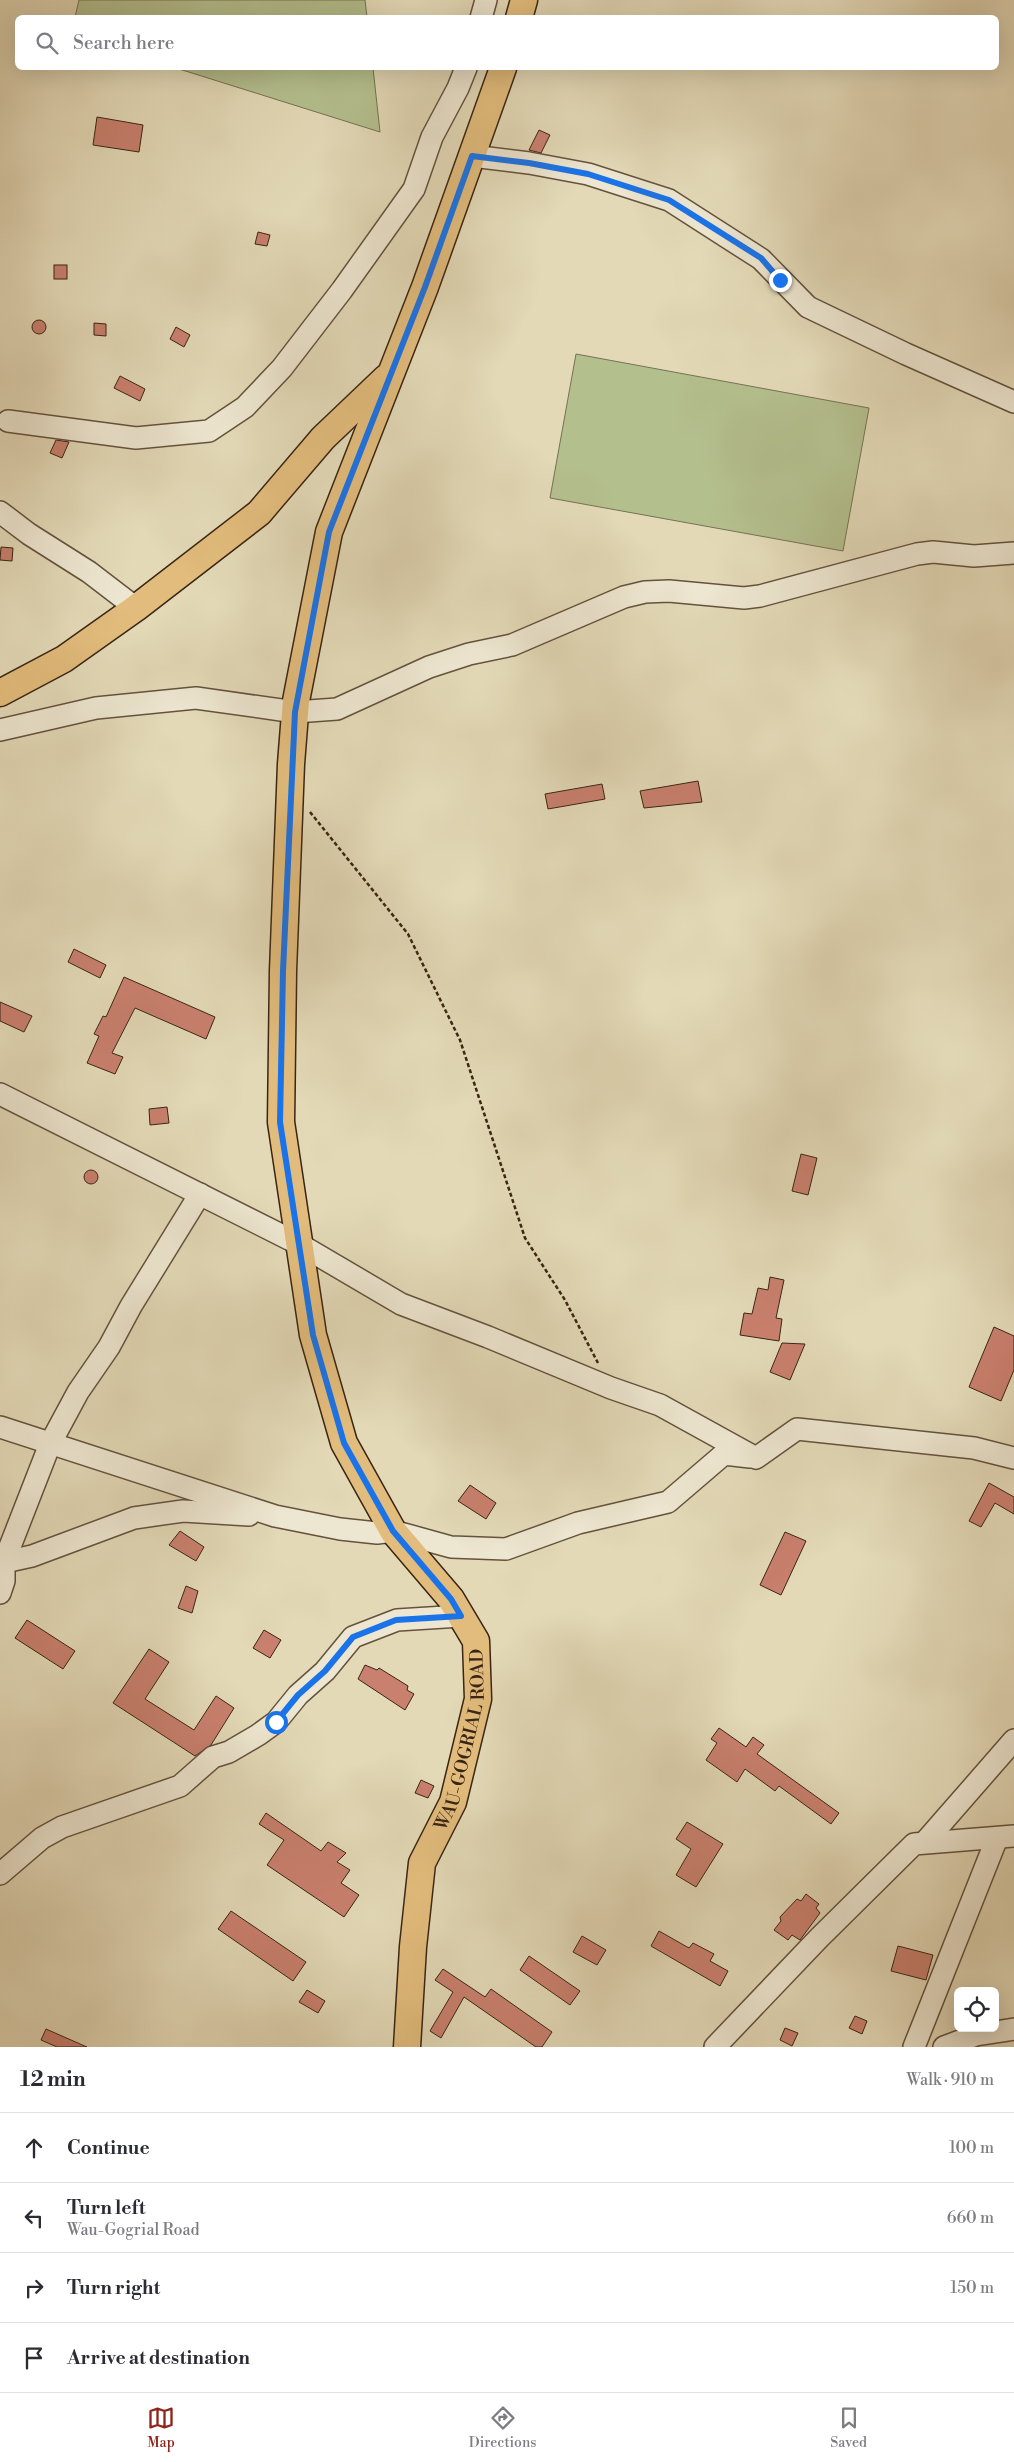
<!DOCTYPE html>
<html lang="en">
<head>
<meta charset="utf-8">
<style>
  :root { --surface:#fff; --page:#f2f2f3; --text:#2b2b33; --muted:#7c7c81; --line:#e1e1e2; --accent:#8f2418 }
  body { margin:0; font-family:"Libre Bodoni",serif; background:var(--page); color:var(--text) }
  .controls { position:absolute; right:15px; bottom:15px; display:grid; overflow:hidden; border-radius:8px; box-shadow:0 5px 20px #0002 }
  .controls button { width:45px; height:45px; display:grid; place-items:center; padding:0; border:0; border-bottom:1px solid var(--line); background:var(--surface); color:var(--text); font:25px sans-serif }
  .stop { position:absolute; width:15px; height:15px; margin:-11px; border:4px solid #1a73e8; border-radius:50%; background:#fff }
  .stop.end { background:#1a73e8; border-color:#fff; box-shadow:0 1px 5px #0008 }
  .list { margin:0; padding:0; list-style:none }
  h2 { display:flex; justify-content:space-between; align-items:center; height:65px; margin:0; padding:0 20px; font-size:21px }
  h2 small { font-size:16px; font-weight:400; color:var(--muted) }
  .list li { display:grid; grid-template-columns:32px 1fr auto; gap:15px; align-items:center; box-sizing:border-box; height:70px; padding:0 20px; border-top:1px solid var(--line) }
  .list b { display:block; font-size:19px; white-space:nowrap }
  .list p { margin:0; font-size:16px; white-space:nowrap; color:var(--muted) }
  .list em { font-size:16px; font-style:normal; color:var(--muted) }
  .icon { flex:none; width:28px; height:28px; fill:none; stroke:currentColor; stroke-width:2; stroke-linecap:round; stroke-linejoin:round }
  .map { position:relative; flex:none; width:1014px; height:2047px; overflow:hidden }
  .search { position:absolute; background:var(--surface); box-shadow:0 5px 20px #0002; left:15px; right:15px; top:15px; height:55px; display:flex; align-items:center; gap:12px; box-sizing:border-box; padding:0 18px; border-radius:8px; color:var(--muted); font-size:19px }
  .sheet { height:345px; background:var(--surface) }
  nav { display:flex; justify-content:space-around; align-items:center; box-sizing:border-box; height:70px; border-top:1px solid var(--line); background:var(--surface); font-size:14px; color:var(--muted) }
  nav a { display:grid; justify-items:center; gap:2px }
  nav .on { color:var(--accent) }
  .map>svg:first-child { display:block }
  .green { fill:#b4bf8e; stroke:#767251 }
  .building { fill:#c9806e; stroke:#392514 }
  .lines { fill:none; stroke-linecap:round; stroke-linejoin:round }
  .minor-casing { stroke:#64523d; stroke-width:24 }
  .major-casing { stroke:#392514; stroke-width:29 }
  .path { stroke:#392514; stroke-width:2.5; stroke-dasharray:4 2.5; stroke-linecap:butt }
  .minor { stroke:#ede6d0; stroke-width:21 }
  .major { stroke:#e2bc7c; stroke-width:26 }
  .route { stroke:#1a73e8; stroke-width:6 }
  .labels { text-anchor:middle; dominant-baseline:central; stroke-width:4.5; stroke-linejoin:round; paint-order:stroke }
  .street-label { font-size:18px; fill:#392514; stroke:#ede6d0 }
</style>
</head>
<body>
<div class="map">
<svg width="1014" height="2047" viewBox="0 0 1014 2047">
  <rect width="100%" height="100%" fill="#e3d9b7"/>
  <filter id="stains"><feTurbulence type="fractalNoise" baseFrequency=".004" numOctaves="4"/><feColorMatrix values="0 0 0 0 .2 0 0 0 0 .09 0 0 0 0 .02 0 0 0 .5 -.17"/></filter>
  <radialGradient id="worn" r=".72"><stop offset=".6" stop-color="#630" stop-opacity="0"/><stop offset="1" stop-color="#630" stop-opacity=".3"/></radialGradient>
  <g class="green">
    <polygon points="79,0 365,0 367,17 75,17"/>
    <polygon points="176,68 373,68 380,132"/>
    <polygon points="576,354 869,408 843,551 550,498"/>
  </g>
  <g class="building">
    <polygon points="97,117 143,125 139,152 93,145"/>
    <polygon points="539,130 550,135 541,153 529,150"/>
    <polygon points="258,232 270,235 267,246 255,244"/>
    <rect x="54" y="265" width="13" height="14"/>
    <circle cx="39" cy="327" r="7"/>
    <polygon points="94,323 106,324 106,336 94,335"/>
    <polygon points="176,327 190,335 184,347 170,339"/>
    <polygon points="120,376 145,389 140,401 114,388"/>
    <polygon points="56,440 69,442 62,458 50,453"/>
    <polygon points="1,547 13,548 12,561 0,560"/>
    <polygon points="698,781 702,802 644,808 640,791"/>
    <polygon points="602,784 605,799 548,809 545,794"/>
    <polygon points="74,949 106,965 100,978 68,962"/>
    <polygon points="124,977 215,1017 206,1039 135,1008 112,1053 123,1057 115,1074 87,1063 99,1036 94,1034 103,1016 106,1017"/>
    <polygon points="0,1002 32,1016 24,1032 0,1021"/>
    <polygon points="167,1107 169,1123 150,1125 149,1109"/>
    <polygon points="801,1154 817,1158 808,1195 792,1191"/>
    <circle cx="91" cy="1177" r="7"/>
    <polygon points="770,1277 784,1280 776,1318 782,1319 779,1341 740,1335 744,1313 752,1314 758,1288 768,1290"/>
    <polygon points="994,1327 1014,1336 1014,1370 1001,1401 969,1387"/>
    <polygon points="782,1343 805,1344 790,1380 770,1372"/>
    <polygon points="989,1483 1014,1497 1014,1514 995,1503 981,1527 969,1521"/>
    <polygon points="470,1485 496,1503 486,1519 458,1501"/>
    <polygon points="180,1531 204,1547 196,1561 169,1545"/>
    <polygon points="785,1532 806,1541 781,1595 760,1585"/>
    <polygon points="186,1586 198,1591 192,1613 178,1608"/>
    <polygon points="27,1620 75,1651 63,1669 15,1638"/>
    <polygon points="264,1630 281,1640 270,1658 253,1648"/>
    <polygon points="149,1649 169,1662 145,1699 194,1730 216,1696 234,1708 211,1745 195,1756 113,1703"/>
    <polygon points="365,1665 377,1670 379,1668 408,1686 407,1690 414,1694 405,1710 358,1679"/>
    <polygon points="719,1728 746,1747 753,1737 764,1745 757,1754 839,1813 831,1824 779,1786 775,1791 745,1769 737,1782 706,1760 717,1743 711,1739"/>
    <polygon points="421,1780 434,1786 428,1798 415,1793"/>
    <polygon points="266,1813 321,1851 328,1842 346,1853 337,1862 350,1870 341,1883 359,1895 344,1917 267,1865 284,1840 259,1824"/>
    <polygon points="687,1822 723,1844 696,1887 676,1875 691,1849 676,1839"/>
    <polygon points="806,1894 819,1904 816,1908 820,1913 800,1940 792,1935 788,1940 774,1930 781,1921 780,1917 797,1899 801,1901"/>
    <polygon points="231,1911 306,1962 293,1981 218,1929"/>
    <polygon points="659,1931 689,1948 693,1943 714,1954 710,1961 728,1971 720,1986 651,1946"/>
    <polygon points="582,1936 606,1950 597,1965 573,1952"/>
    <polygon points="898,1946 933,1955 926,1980 891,1971"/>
    <polygon points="529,1956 580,1991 570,2005 520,1970"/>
    <polygon points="443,1969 485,1997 491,1989 552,2032 542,2047 536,2047 464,1997 441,2038 430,2031 453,1992 435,1980"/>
    <polygon points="307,1990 325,2001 318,2013 299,2002"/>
    <polygon points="855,2016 867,2021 862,2034 849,2028"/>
    <polygon points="785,2028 798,2033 792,2046 780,2040"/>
    <polygon points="46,2029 87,2047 57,2047 41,2040"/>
  </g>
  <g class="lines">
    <defs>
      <g id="minor">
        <polyline points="481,18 486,0"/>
        <polyline points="472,156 529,163 588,174 669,200 761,259 808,307 906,354 1014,402"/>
        <polyline points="8,421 136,438 209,431 245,407 282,368 342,290 414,189 432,137 458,88 466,68"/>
        <polyline points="0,512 29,534 89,572 136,608"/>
        <polyline points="0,730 96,708 196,698 295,712 337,709 429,667 469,654 512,645 624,597 645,592 669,591 744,598 760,596 917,554 933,552 974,556 1014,553"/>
        <polyline points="0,1094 299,1244 401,1304 488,1337 611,1388 660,1405 756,1458 797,1429 974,1448 1014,1458"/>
        <polyline points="0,1427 275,1516 340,1529 377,1533 393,1531 451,1547 506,1549 578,1523 668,1502 724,1454 750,1457"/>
        <polyline points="0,1563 32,1556 134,1518 183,1511 249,1515"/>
        <polyline points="0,1593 4,1581 4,1562 50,1444 78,1392 109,1347 131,1306 200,1194"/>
        <polyline points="925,1842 1014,1740"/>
        <polyline points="0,1874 42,1838 62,1827 180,1786 213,1757 229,1752 258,1735 276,1722 298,1695 325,1671 353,1637 397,1620 461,1616"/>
        <polyline points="715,2047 819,1938 914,1844 1014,1836"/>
        <polyline points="914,2047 997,1838"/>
        <polyline points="944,2047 976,2035 1014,2029"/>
      </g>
      <g id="major">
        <polyline points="519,18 524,0"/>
        <polyline points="0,693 64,659 136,608 259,513 323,438 386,378"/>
        <path id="s1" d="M407 2047 413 1947 422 1863 453 1802 478 1699 476 1641 451 1599 393 1531 344 1443 313 1335 281 1122 283 971 291 764 296 701 329 532 425 287 503 68"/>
      </g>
    </defs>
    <use href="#minor" class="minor-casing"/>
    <use href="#major" class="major-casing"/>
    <polyline class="path" points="310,812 408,934 460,1040 525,1238 565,1300 598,1363"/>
    <use href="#minor" class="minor"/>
    <use href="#major" class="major"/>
  </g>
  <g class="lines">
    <polyline class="route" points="276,1722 298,1695 325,1671 353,1637 396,1620 461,1616 451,1599 393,1531 344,1443 313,1335 280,1122 283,971 295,712 329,532 425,287 472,156 529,163 588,174 669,200 761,258 780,280"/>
  </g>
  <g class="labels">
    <g class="street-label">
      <text stroke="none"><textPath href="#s1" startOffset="316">WAU-GOGRIAL ROAD</textPath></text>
    </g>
  </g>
  <rect width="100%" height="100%" filter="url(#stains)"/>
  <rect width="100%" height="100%" fill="url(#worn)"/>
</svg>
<div class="controls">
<button><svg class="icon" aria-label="locate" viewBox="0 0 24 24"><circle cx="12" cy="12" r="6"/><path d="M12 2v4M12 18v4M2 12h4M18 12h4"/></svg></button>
</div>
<div class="stop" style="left:276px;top:1722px"></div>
<div class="stop end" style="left:780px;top:280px"></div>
<div class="search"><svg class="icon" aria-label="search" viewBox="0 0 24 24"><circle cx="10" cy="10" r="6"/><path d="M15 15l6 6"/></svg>Search here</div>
</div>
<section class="sheet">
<h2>12 min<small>Walk · 910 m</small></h2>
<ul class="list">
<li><svg class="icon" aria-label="ahead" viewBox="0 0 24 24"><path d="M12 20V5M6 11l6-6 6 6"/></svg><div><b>Continue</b></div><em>100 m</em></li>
<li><svg class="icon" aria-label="left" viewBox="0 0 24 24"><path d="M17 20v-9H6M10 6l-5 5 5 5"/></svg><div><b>Turn left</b><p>Wau-Gogrial Road</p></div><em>660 m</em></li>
<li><svg class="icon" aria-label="right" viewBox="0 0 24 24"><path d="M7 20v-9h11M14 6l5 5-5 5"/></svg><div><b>Turn right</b></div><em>150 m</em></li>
<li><svg class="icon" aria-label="arrive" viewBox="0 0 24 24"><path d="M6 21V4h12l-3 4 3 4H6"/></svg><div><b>Arrive at destination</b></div></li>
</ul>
</section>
<nav>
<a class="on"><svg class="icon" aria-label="map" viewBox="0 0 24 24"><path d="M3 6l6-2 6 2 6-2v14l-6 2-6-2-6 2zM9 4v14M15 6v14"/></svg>Map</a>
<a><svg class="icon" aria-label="directions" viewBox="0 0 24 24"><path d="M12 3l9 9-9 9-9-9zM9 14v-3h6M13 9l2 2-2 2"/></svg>Directions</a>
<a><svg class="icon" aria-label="saved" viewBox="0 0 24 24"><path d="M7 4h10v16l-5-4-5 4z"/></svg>Saved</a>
</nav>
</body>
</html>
